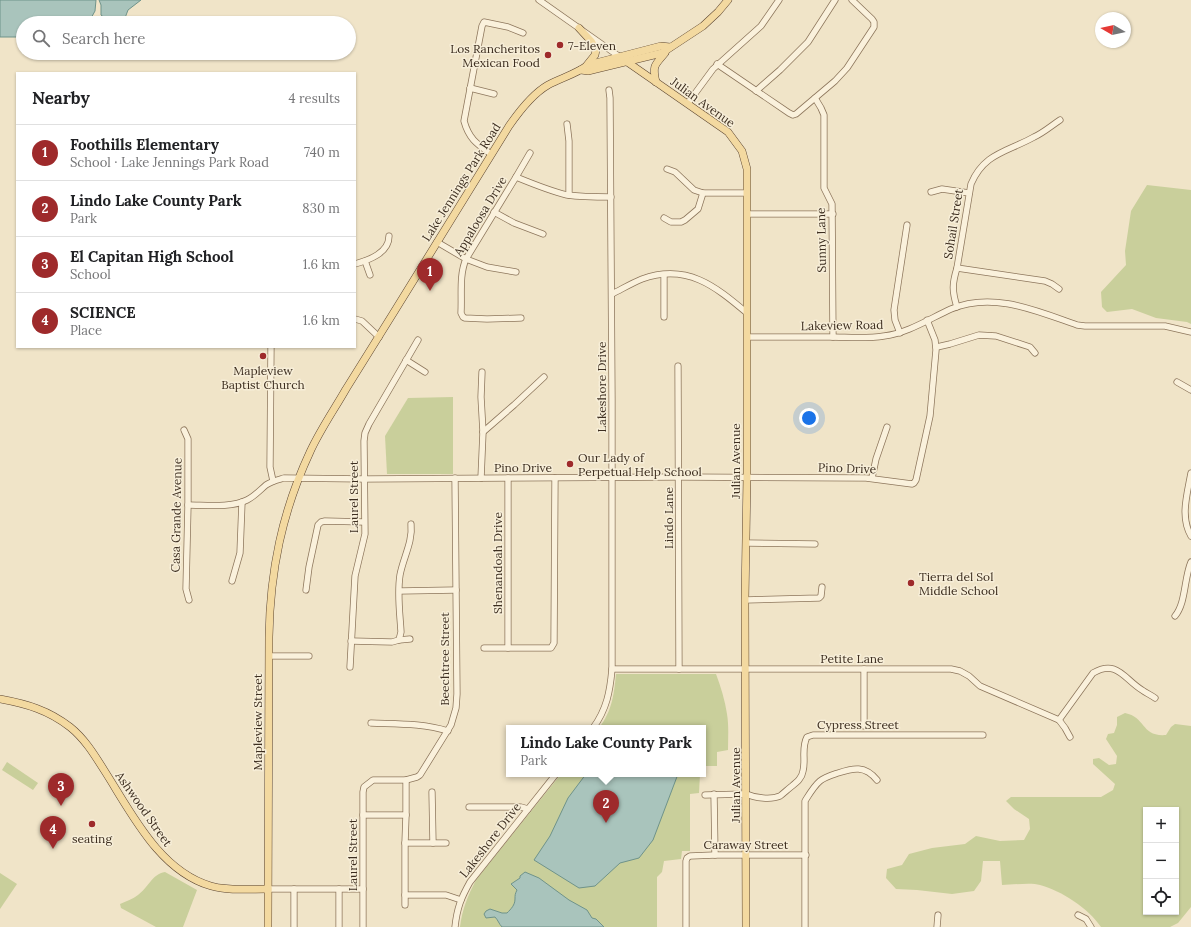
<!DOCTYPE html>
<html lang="en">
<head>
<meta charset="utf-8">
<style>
  :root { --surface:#fff; --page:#f2f2f2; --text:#202124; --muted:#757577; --line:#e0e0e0; --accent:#9e2a2b }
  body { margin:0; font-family:Lora,serif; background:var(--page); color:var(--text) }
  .controls { position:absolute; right:12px; bottom:12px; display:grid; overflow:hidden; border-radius:0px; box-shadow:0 1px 3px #0004 }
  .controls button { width:36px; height:36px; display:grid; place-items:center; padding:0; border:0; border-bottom:1px solid var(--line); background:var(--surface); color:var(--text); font:20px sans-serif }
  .compass { position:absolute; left:1095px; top:12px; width:36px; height:36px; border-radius:50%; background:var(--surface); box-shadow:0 1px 3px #0004; rotate:279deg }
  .you { position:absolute; left:809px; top:418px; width:14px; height:14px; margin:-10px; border:3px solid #fff; border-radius:50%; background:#1a73e8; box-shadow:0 0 0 6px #1a73e833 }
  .badge { display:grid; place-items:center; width:26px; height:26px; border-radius:50%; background:var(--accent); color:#fff; font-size:13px; font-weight:700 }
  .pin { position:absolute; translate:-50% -33px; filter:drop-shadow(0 1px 2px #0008) }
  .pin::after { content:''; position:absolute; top:21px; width:14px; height:12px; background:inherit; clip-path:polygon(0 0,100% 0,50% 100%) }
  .popup { position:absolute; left:506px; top:725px; width:200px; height:52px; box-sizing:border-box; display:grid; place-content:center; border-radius:0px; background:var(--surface); filter:drop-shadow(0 1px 3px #0005); font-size:13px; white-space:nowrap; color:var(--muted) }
  .popup b { font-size:15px; color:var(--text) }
  .popup::after { content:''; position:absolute; left:50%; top:100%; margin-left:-8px; border:8px solid transparent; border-top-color:var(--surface) }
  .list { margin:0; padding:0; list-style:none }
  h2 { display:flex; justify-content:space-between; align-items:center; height:52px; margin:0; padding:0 16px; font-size:17px }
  h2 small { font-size:13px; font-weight:400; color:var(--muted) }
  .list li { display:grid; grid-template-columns:26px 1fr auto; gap:12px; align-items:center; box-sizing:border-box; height:56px; padding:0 16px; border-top:1px solid var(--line) }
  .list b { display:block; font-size:15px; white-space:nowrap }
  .list p { margin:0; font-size:13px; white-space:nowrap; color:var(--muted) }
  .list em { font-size:13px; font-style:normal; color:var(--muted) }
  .icon { flex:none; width:22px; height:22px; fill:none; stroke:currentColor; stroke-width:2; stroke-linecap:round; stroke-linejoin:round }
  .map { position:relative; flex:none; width:1191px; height:927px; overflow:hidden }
  .search { position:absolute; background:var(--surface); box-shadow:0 1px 3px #0004; left:16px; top:16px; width:340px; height:44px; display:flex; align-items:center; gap:10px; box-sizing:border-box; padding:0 14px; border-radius:22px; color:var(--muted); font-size:15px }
  .panel { position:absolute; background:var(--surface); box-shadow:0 1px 3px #0004; left:16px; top:72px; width:340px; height:276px; border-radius:0px }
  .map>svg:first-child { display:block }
  .green { fill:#c9cf9b; fill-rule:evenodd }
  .water { fill:#a9c4bc; stroke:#6f938a }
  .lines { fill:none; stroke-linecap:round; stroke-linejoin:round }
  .minor-casing { stroke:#8d765c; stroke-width:7 }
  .major-casing { stroke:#5b4430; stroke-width:8 }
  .minor { stroke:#faf1dc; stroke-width:5.5 }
  .major { stroke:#f3d9a0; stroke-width:7 }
  .poi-dot { fill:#9e2a2b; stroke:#f7eed8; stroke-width:1.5 }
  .labels { text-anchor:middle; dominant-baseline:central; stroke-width:3; stroke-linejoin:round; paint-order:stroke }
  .poi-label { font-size:12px; fill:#3d2e20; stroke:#f7eed8; text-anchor:start }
  .street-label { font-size:12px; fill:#3d2e20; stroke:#f7eed8 }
</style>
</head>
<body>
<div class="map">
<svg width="1191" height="927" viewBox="0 0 1191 927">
  <rect width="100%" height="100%" fill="#f0e4c8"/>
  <g class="green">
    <polygon points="1147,185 1191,190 1191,324 1187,322 1156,318 1132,309 1107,312 1102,307 1101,292 1126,265 1125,251 1131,211"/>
    <polygon points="453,397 453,474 387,474 385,436 408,398"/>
    <path d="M616 674H716C721 687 725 701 727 714 729 726 728 738 728 750L717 752V766H703V728H599C612 711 614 695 616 674Z"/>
    <path d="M1125 713C1146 717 1141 737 1166 735L1171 727 1175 724 1191 726V907L1178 923 1170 927H1101C1088 908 1062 891 1040 885 1031 882 1012 885 1002 885L1000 861H983L981 881 974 891 952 894 917 890 896 889 886 878 887 869 902 865 909 854 932 848 965 844 976 836 1000 841 1024 840 1030 829 1029 819 1014 809 1006 801 1011 797H1101L1113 790 1115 784 1093 764V759L1099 758 1109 765 1116 764 1117 756 1106 739 1108 734 1114 733 1117 725V717ZM1146 810H1176V912H1146Z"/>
    <polygon points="7,762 38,783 33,790 2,770"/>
    <path d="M561 774H700L699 793 690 794V851H682L681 859 664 861 662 872 657 877V927H460C462 910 468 895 476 880Z"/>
    <path d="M165 872 197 890 183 927H156L121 908 120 904C126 901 133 899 138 895 148 888 152 874 165 872Z"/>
    <polygon points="0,873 17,884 0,909"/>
  </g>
  <g class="water">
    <polygon points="0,0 96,0 95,11 90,20 91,23 23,23 23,37 0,37"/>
    <polygon points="99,0 141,0 128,10 125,18 127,23 111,23 101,15 101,5"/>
    <polygon points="586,774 678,774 653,840 639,858 620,863 595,886 579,888 534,860 550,836 568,798"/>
    <path d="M525 872 539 878 569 900 587 910 592 918 596 919 604 927H502C499 924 498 920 495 917L486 918 484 914 486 911 490 909 502 913H507C511 909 515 905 515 899 515 895 515 894 517 890L511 884 520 878V876Z"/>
  </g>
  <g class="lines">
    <defs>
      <g id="minor">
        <polyline points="539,0 620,57"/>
        <polyline points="717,64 789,113 793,115 796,114 835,81 847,68 874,27 874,22 872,19 852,0"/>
        <polyline points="470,88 494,94"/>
        <polyline points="756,91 780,70 808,42 835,0"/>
        <polyline points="815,98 821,108 824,115 824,188 832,204 833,337"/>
        <polyline points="688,103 713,69 761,26 779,0"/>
        <polyline points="567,124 569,141 569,195"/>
        <path d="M491 154C477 144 469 139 464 121L482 26 484 22 508 27 523 33"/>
        <polyline points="667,169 675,172 694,190 703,193 747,193"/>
        <path d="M516 177C533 184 550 191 567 195 582 197 597 197 611 197"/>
        <polyline points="931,192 942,189 969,193"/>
        <polyline points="494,212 514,223 543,234"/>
        <polyline points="747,214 833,214"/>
        <polyline points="664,218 671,222 681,222 685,220 698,209 703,193"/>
        <polyline points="437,242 466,259 487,267 516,272"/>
        <polyline points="365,261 370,275"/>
        <path d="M355 264C369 260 389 253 389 236"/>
        <polyline points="957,268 1045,281 1052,284 1059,289"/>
        <polyline points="664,275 664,317"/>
        <path d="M612 294C622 289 632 283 642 279 687 263 715 286 747 313"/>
        <path d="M957 307C952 291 952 284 957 268L971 184C984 153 1007 152 1034 137 1043 133 1051 126 1060 120"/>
        <path d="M521 318 487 319 465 318 463 317 461 313C462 295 459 275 466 259L516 177 530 153"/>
        <polyline points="355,319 362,321 379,337"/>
        <polyline points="900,333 895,320 894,310 907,225"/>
        <path d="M747 337C774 337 802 337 829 337 847 337 866 339 884 336 908 333 929 319 951 309 993 291 1037 311 1077 325L1085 326H1165L1191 332"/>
        <polyline points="271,347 270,467 273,481"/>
        <polyline points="937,347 950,344 979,335 996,336 1030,347 1035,353"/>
        <polyline points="406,360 425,372"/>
        <polyline points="678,366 679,669"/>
        <polyline points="1177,382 1191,390"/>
        <polyline points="184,430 188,439 188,505 186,589 189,600"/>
        <polyline points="483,432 514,405 544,377"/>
        <path d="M1191 473C1187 495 1180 517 1191 536"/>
        <polyline points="481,478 483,432 481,397 482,372"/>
        <polyline points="508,478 508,648"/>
        <polyline points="872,478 876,459 887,427"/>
        <path d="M188 505C206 505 231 508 247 500 255 496 260 490 266 485 272 481 277 480 284 478L365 479 679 477 866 478 912 484 914 483 916 480 930 416 936 350 935 340 927 320"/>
        <polyline points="746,543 815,544"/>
        <polyline points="232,581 240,553 242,502"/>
        <polyline points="306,590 309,567 318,525 321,522 325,521 364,522"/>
        <polyline points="400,591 456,590"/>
        <polyline points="745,600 819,598 821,596 822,587"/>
        <path d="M1175 616C1186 603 1184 578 1191 562"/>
        <path d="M399 640 401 632C400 614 397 594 400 575 403 558 413 542 411 524"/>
        <polyline points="351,641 392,642 399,640 410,639"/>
        <polyline points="484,648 551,648 554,643 555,478"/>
        <polyline points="269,656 309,656"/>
        <polyline points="350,667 355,576 365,534 364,441 365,433 369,424 418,340"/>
        <polyline points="612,669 951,669 960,671 969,676 980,686 1059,720 1065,728 1070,737"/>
        <path d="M1059 720 1093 673C1117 659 1124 679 1142 690 1146 693 1151 695 1155 698"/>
        <path d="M371 723C397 724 423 723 448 731"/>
        <polyline points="864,726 864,669"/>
        <path d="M593 728C607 709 610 691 612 669V398L610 98 609 90"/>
        <polyline points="714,794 715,855"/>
        <path d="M705 795 746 794C755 798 771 800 780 796 784 793 788 789 792 786 797 782 802 778 803 771 806 760 801 748 807 737L813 735H983"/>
        <polyline points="469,807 521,807 528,809"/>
        <polyline points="363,815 406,815 406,780"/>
        <polyline points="406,815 405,843 433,843 432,792"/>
        <polyline points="405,843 405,895"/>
        <polyline points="433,843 446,843"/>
        <polyline points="268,889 363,889"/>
        <polyline points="294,889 294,927"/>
        <polyline points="339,889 339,927"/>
        <polyline points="405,905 405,895 446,895 461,900"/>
        <polyline points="1078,915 1086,919 1091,927"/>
        <polyline points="363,927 363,792 364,787 373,780 406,780 417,777 420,775 451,725 456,708 457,694 455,478"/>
        <path d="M455 927C457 908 461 898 470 882L556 774"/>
        <polyline points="686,927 686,861 687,858 690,856 715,855 806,855"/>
        <path d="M805 927V801C810 793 814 786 820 781 825 777 832 775 838 773 853 768 865 765 877 780"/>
        <polyline points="937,927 938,915"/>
      </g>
      <g id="major">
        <polyline points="579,28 591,41 596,50 595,55 587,65"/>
        <polyline points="620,57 728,132 742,151 747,169 747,477 745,600 746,927"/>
        <polyline points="581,70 588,71 596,69 662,53 703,26 718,12 728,0"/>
        <path d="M656 82C652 65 655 65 665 53"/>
        <path d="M0 699C27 704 48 710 70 727 84 738 94 754 104 770 131 812 159 871 211 886 229 891 249 889 268 889"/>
        <path d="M268 927 269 637C270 571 282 512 310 452 320 430 334 410 346 389 362 363 378 338 394 312 432 250 471 188 509 126 518 113 534 93 548 85 561 78 576 74 588 65L661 46 670 47"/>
      </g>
    </defs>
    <use href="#minor" class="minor-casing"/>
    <use href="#major" class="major-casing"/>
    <use href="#minor" class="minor"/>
    <use href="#major" class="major"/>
  </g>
  <g class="poi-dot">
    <circle cx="560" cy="45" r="4"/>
    <circle cx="548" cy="55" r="4"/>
    <circle cx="263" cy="356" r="4"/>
    <circle cx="570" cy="464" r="4"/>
    <circle cx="911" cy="583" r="4"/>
    <circle cx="92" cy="824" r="4"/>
  </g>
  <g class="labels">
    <g class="poi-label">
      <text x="568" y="45">7-Eleven</text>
      <text x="540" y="48" text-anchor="end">Los Rancheritos<tspan x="540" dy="14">Mexican Food</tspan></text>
      <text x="263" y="370" text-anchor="middle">Mapleview<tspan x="263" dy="14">Baptist Church</tspan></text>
      <text x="578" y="457">Our Lady of<tspan x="578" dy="14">Perpetual Help School</tspan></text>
      <text x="919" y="576">Tierra del Sol<tspan x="919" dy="14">Middle School</tspan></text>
      <text x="92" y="838" text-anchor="middle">seating</text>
    </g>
    <g class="street-label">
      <text transform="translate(703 102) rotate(36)">Julian Avenue</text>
      <text transform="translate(461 182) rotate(-58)">Lake Jennings Park Road</text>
      <text transform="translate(480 216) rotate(-59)">Appaloosa Drive</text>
      <text transform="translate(953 224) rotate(-81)">Sohail Street</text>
      <text transform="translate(821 240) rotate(-91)">Sunny Lane</text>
      <text transform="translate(842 325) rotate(-1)">Lakeview Road</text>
      <text transform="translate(601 387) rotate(-90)">Lakeshore Drive</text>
      <text transform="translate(735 461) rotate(-90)">Julian Avenue</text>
      <text x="523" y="467">Pino Drive</text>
      <text transform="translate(847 468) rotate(2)">Pino Drive</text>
      <text transform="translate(353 497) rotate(-90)">Laurel Street</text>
      <text transform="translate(176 515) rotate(-89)">Casa Grande Avenue</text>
      <text transform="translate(668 518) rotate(-90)">Lindo Lane</text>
      <text transform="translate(497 563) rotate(-90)">Shenandoah Drive</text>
      <text x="852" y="658">Petite Lane</text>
      <text transform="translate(444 659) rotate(-90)">Beechtree Street</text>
      <text transform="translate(257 722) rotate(-90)">Mapleview Street</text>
      <text x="858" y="724">Cypress Street</text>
      <text transform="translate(735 785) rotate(-90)">Julian Avenue</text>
      <text transform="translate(144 809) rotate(55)">Ashwood Street</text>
      <text transform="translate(490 840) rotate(-52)">Lakeshore Drive</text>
      <text x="746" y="844">Caraway Street</text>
      <text transform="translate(352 855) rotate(-90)">Laurel Street</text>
    </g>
  </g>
</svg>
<div class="controls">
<button>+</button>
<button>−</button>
<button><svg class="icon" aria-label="locate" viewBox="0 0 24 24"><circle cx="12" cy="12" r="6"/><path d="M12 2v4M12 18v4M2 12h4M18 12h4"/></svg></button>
</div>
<svg class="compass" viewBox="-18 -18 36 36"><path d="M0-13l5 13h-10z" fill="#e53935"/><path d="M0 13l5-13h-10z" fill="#757577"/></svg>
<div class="you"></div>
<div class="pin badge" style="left:430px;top:291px">1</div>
<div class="pin badge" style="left:606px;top:823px">2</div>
<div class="popup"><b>Lindo Lake County Park</b>Park</div>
<div class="pin badge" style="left:61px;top:806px">3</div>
<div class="pin badge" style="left:53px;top:849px">4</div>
<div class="search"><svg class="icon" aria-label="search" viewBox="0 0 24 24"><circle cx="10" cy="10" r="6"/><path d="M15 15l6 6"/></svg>Search here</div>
<section class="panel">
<h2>Nearby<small>4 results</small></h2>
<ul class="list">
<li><span class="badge">1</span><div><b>Foothills Elementary</b><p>School · Lake Jennings Park Road</p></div><em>740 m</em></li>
<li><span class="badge">2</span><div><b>Lindo Lake County Park</b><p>Park</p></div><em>830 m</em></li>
<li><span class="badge">3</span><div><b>El Capitan High School</b><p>School</p></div><em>1.6 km</em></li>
<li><span class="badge">4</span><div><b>SCIENCE</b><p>Place</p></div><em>1.6 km</em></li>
</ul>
</section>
</div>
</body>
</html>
